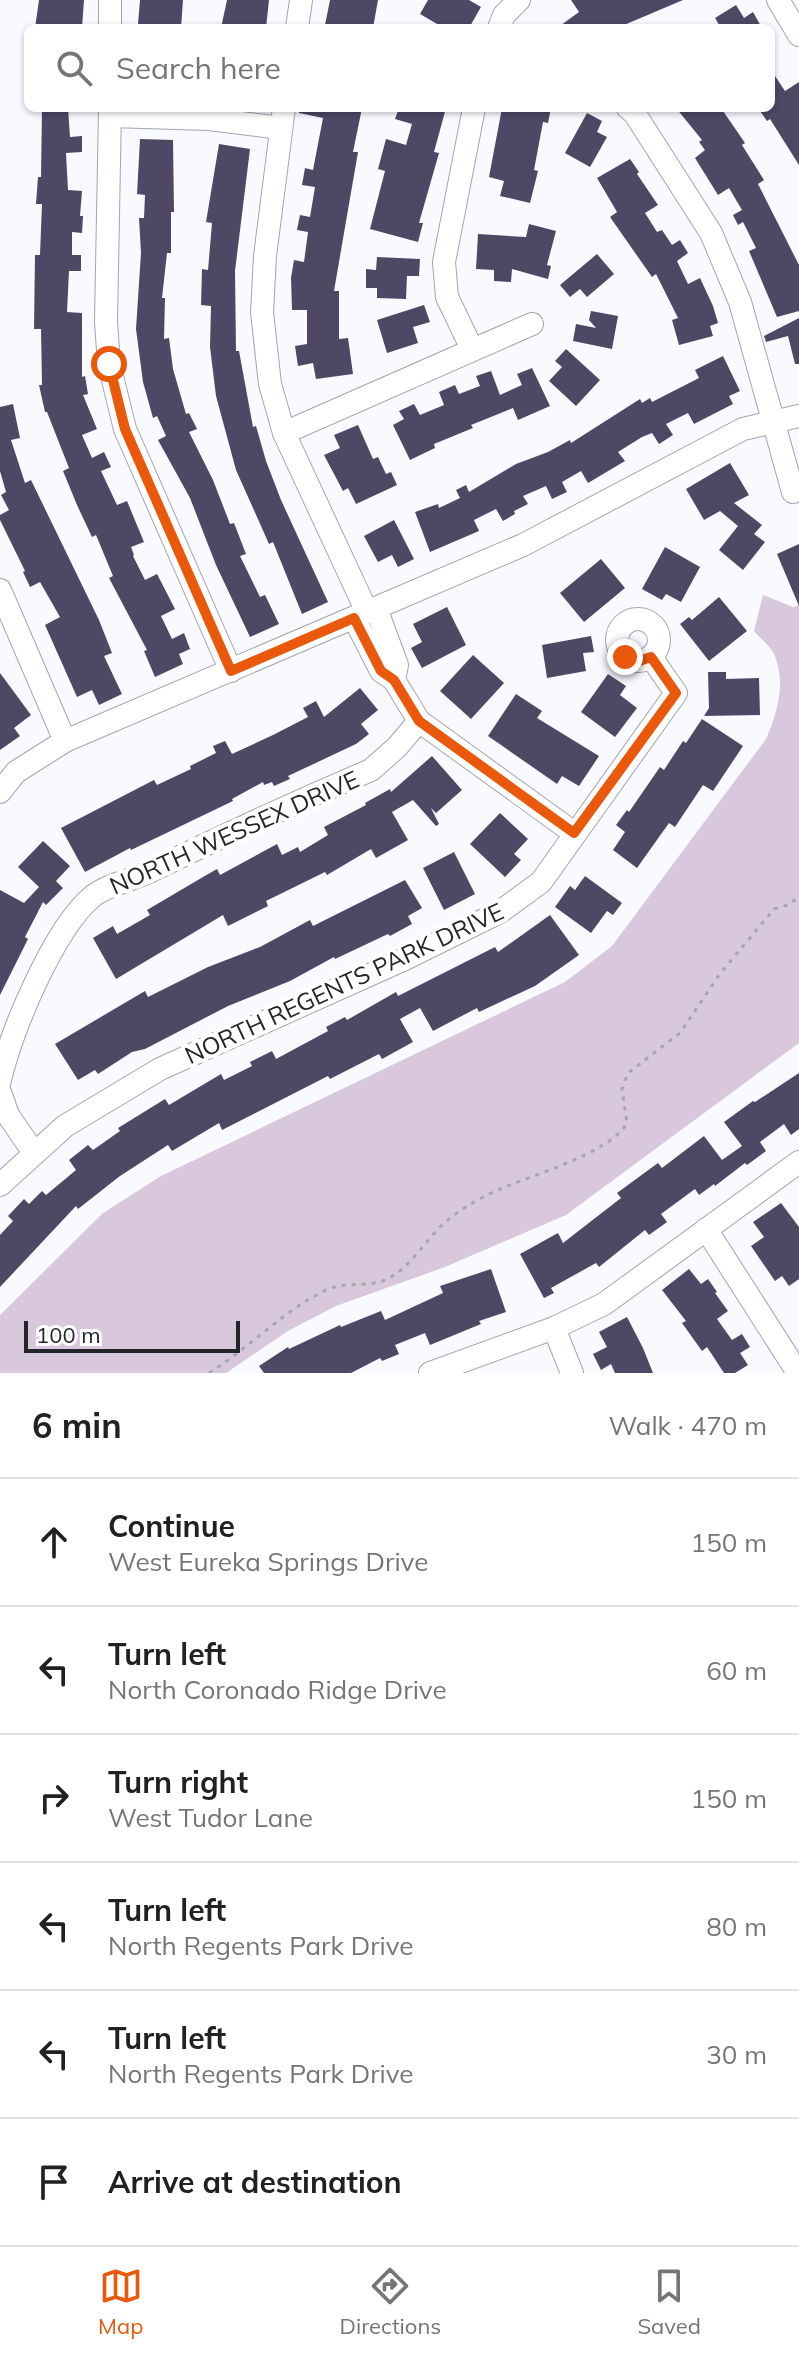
<!DOCTYPE html>
<html lang="en">
<head>
<meta charset="utf-8">
<style>
  :root { --surface:#fff; --page:#f6f6f6; --text:#202124; --muted:#757577; --line:#e0e0e0; --accent:#ea580c }
  body { margin:0; font-family:Mulish,sans-serif; background:var(--page); color:var(--text) }
  .scale { position:absolute; left:24px; bottom:20px; width:216px; box-sizing:border-box; padding-left:8px; border:4px solid #232529; border-top:0; font-size:22px; line-height:28px; white-space:nowrap; color:#232529; -webkit-text-stroke:6px #fff; paint-order:stroke }
  .stop { position:absolute; width:24px; height:24px; margin:-18px; border:6px solid #ea580c; border-radius:50%; background:#fff }
  .stop.end { background:#ea580c; border-color:#fff; box-shadow:0 2px 8px #0008 }
  .list { margin:0; padding:0; list-style:none }
  h2 { display:flex; justify-content:space-between; align-items:center; height:104px; margin:0; padding:0 32px; font-size:34px }
  h2 small { font-size:26px; font-weight:400; color:var(--muted) }
  .list li { display:grid; grid-template-columns:52px 1fr auto; gap:24px; align-items:center; box-sizing:border-box; height:128px; padding:0 32px; border-top:2px solid var(--line) }
  .list b { display:block; font-size:30px; white-space:nowrap }
  .list p { margin:0; font-size:26px; white-space:nowrap; color:var(--muted) }
  .list em { font-size:26px; font-style:normal; color:var(--muted) }
  .icon { flex:none; width:44px; height:44px; fill:none; stroke:currentColor; stroke-width:2; stroke-linecap:round; stroke-linejoin:round }
  .map { position:relative; flex:none; width:799px; height:1373px; overflow:hidden }
  .search { position:absolute; background:var(--surface); box-shadow:0 2px 6px #0004; left:24px; right:24px; top:24px; height:88px; display:flex; align-items:center; gap:20px; box-sizing:border-box; padding:0 28px; border-radius:12px; color:var(--muted); font-size:30px }
  .sheet { height:872px; background:var(--surface) }
  nav { display:flex; justify-content:space-around; align-items:center; box-sizing:border-box; height:112px; border-top:2px solid var(--line); background:var(--surface); font-size:22px; color:var(--muted) }
  nav a { display:grid; justify-items:center; gap:4px }
  nav .on { color:var(--accent) }
  .map>svg:first-child { display:block }
  .green { fill:#d8c7dd }
  .building { fill:#4e4865 }
  .lines { fill:none; stroke-linecap:round; stroke-linejoin:round }
  .minor-casing { stroke:#a0a5b0; stroke-width:24 }
  .path { stroke:#a5a7ac; stroke-width:3; stroke-dasharray:4 6; stroke-linecap:butt }
  .minor { stroke:#fff; stroke-width:22 }
  .route { stroke:#ea580c; stroke-width:10 }
  .labels { text-anchor:middle; dominant-baseline:central; stroke-width:8; stroke-linejoin:round; paint-order:stroke }
  .street-label { font-size:24px; fill:#232529; stroke:#fff }
</style>
</head>
<body>
<div class="map">
<svg width="799" height="1373" viewBox="0 0 799 1373">
  <rect width="100%" height="100%" fill="#f8faff"/>
  <path class="green" d="M763 595 793 607 799 605V1043L566 1215 445 1267 336 1306 288 1331 226 1373H0V1315L103 1213 161 1176 565 982 612 946 766 739C777 713 786 685 775 656 772 648 761 639 754 631Z"/>
  <g class="building">
    <polygon points="39,0 84,0 82,28 35,28"/>
    <polygon points="140,0 183,0 181,28 151,28 152,25 138,24"/>
    <polygon points="227,0 269,0 266,28 221,28"/>
    <polygon points="330,0 378,0 373,28 339,28 325,25"/>
    <polygon points="428,0 469,0 481,7 469,28 444,28 420,14"/>
    <polygon points="571,0 683,0 617,28 557,28 579,12"/>
    <polygon points="736,5 744,18 753,12 762,28 721,28 715,18"/>
    <polygon points="771,70 785,91 799,82 799,165 770,119 767,121 758,108 771,108"/>
    <polygon points="42,108 68,108 70,137 82,136 82,152 66,153 68,190 82,191 80,216 83,216 82,233 72,232 72,255 81,255 81,271 69,271 67,312 82,313 82,377 85,376 88,394 83,395 97,429 82,435 92,458 104,452 111,467 101,471 117,505 127,501 134,518 144,542 131,547 134,555 133,556 145,580 157,574 175,609 161,616 172,639 184,633 190,649 179,654 183,664 155,677 144,651 147,650 109,578 113,576 96,535 92,537 77,505 63,471 69,468 47,412 45,412 39,385 42,385 41,329 34,329 35,255 40,255 42,204 36,204 38,177 41,177"/>
    <polygon points="299,108 362,108 353,152 358,152 334,291 339,291 339,339 348,338 353,374 316,379 313,363 298,366 295,346 307,344 307,310 292,310 291,278 294,260 304,262 308,232 297,230 300,215 310,217 315,187 302,185 305,168 313,170 323,118 299,113"/>
    <polygon points="399,108 446,108 434,152 439,153 419,223 423,223 418,242 370,229 385,171 378,169 386,139 406,145 412,124 395,119"/>
    <polygon points="502,108 551,108 548,123 543,122 534,170 538,171 530,203 500,196 504,181 489,177"/>
    <polygon points="676,108 721,108 745,143 742,145 764,180 758,184 799,265 799,311 777,317 749,251 756,248 743,222 738,225 733,215 742,210 729,188 718,195 695,158 705,150 699,142 702,140"/>
    <polygon points="587,113 602,121 597,132 607,137 590,167 565,153"/>
    <polygon points="140,139 173,140 174,212 171,212 171,253 167,253 162,298 165,298 164,339 169,338 173,369 186,414 189,413 197,429 189,432 213,480 230,524 234,523 246,554 240,556 260,597 265,595 279,624 250,637 216,565 190,498 158,440 166,436 157,416 153,418 143,382 136,329 141,253 139,218 144,218 145,195 137,194"/>
    <polygon points="219,144 250,149 235,271 236,351 239,351 253,427 256,426 266,461 281,500 328,602 302,614 273,542 269,544 236,470 216,396 210,347 211,306 201,305 202,269 208,270 212,223 206,222"/>
    <polygon points="630,159 639,172 637,174 658,205 645,213 657,232 662,230 672,245 680,240 688,253 677,261 688,284 700,278 713,306 718,323 710,326 713,336 679,345 672,320 678,318 656,274 652,277 610,217 617,212 597,178"/>
    <polygon points="529,224 556,231 547,265 551,266 548,279 512,269 511,282 494,281 494,270 476,269 478,234 526,237"/>
    <polygon points="597,254 614,274 587,297 580,289 570,297 560,285"/>
    <polygon points="377,257 420,259 419,276 407,276 406,299 377,298 377,288 366,288 366,269 376,270"/>
    <polygon points="424,305 430,322 413,327 418,343 387,353 377,320"/>
    <polygon points="591,311 618,316 612,349 573,341 576,324 596,328 589,320"/>
    <polygon points="799,318 799,364 795,364 788,336 766,342 764,336"/>
    <polygon points="566,349 600,380 576,406 549,381 562,367 555,361"/>
    <polygon points="723,356 740,391 729,396 733,404 694,424 688,413 666,424 673,435 659,444 652,433 642,437 618,452 625,461 588,483 581,471 562,482 567,492 552,499 546,486 523,496 528,504 514,511 515,514 503,521 496,509 474,520 479,531 430,552 415,512 438,504 439,508 460,498 456,490 466,485 469,492 516,464 548,452 570,440 571,443 640,399 642,403 650,398 652,402 699,378 695,370"/>
    <polygon points="532,368 550,406 518,420 513,408 471,425 473,428 434,444 435,448 410,460 393,425 404,419 399,411 414,404 420,415 444,405 439,392 455,385 459,394 480,386 476,376 491,371 500,395 522,385 517,374"/>
    <polygon points="13,404 20,438 11,440 25,483 31,480 99,620 112,653 104,656 122,694 99,705 92,690 77,697 45,625 60,617 40,582 30,587 23,572 25,571 0,520 0,515 9,510 1,495 6,492 0,471 0,407"/>
    <polygon points="358,425 373,459 378,457 386,474 391,472 397,485 356,504 348,488 343,491 324,455 340,448 334,435"/>
    <polygon points="730,463 749,495 734,503 762,525 754,534 765,542 743,570 719,550 738,526 720,511 704,520 686,489"/>
    <polygon points="394,520 414,559 398,567 392,555 378,562 364,536"/>
    <polygon points="799,544 799,606 777,554"/>
    <polygon points="665,547 700,567 681,602 666,594 662,600 642,589"/>
    <polygon points="601,559 625,588 584,622 560,593"/>
    <polygon points="719,597 747,631 709,661 680,624 689,617 692,620"/>
    <polygon points="447,607 466,645 422,668 411,648 422,642 413,624"/>
    <polygon points="591,636 594,652 583,653 586,671 547,678 542,645"/>
    <polygon points="473,655 504,683 471,719 440,691"/>
    <polygon points="708,672 726,672 726,679 759,678 760,715 704,716 709,708"/>
    <polygon points="0,673 31,715 14,728 20,736 0,750"/>
    <polygon points="608,674 626,686 620,695 637,708 615,737 581,712"/>
    <polygon points="360,688 378,710 361,724 369,734 356,744 288,776 290,779 274,786 272,782 264,785 263,782 232,799 233,801 131,850 130,848 85,872 61,828 154,780 157,785 191,769 190,766 216,753 213,746 225,741 232,754 273,735 308,717 303,708 316,701 324,717"/>
    <polygon points="516,694 542,711 537,718 599,756 579,786 562,776 557,784 488,736"/>
    <polygon points="702,719 743,746 713,791 703,785 675,827 669,823 637,868 613,850 625,832 616,825 627,810 629,812 660,767 664,770 683,741 686,743"/>
    <polygon points="432,756 462,790 436,813 431,808 439,824 436,826 413,800 392,812 408,840 376,858 371,849 327,875 325,872 266,901 268,906 228,926 223,915 116,979 93,938 113,926 117,934 150,915 147,910 203,877 217,869 220,875 277,844 282,855 298,847 300,852 328,835 324,827 366,805 365,803 390,789 391,792"/>
    <polygon points="500,813 528,839 514,854 521,860 505,877 470,844"/>
    <polygon points="43,841 70,866 56,881 63,888 46,905 43,902 25,937 28,939 0,995 0,890 24,903 39,887 18,867"/>
    <polygon points="454,852 475,894 444,910 423,868"/>
    <polygon points="585,876 622,903 613,915 607,911 591,933 555,907 570,886 575,890"/>
    <polygon points="405,880 422,908 408,916 412,924 390,936 388,934 335,959 334,957 290,981 228,1006 145,1049 132,1052 98,1074 95,1070 78,1080 55,1044 145,991 148,997 208,967 260,947 310,920 313,926"/>
    <polygon points="550,915 579,955 535,986 479,1012 477,1008 433,1031 420,1008 400,1019 413,1042 382,1059 379,1054 330,1079 328,1076 222,1130 219,1123 172,1151 168,1145 120,1176 78,1209 76,1206 0,1287 0,1235 13,1221 8,1216 24,1199 29,1204 42,1191 46,1195 76,1170 69,1160 88,1145 93,1150 120,1131 118,1128 165,1099 169,1105 221,1074 224,1080 252,1066 250,1062 272,1051 276,1059 328,1031 326,1027 345,1017 347,1020 396,992 398,996 495,947 498,952"/>
    <polygon points="799,1073 799,1129 791,1135 784,1124 760,1142 766,1151 747,1165 745,1163 715,1186 714,1184 699,1195 695,1189 661,1214 667,1222 649,1235 645,1230 599,1267 596,1263 551,1288 554,1293 544,1298 520,1254 558,1233 563,1243 621,1198 617,1193 658,1163 662,1168 704,1136 722,1160 742,1146 724,1122 753,1101 755,1102"/>
    <polygon points="781,1203 799,1227 799,1279 789,1286 782,1276 775,1281 751,1246 764,1237 753,1222"/>
    <polygon points="491,1269 506,1312 479,1321 481,1324 430,1345 425,1333 395,1345 399,1354 382,1361 380,1358 351,1373 264,1373 259,1366 288,1347 289,1349 340,1325 341,1327 381,1311 385,1320 443,1293 440,1286"/>
    <polygon points="689,1269 701,1284 708,1279 717,1292 715,1293 728,1311 717,1319 732,1340 742,1334 750,1347 740,1353 748,1365 735,1373 724,1373 707,1347 702,1351 682,1323 686,1321 662,1290"/>
    <polygon points="627,1317 643,1348 653,1373 615,1373 611,1364 601,1370 593,1354 607,1347 599,1332"/>
  </g>
  <g class="lines">
    <defs>
      <g id="minor">
        <polyline points="110,0 110,28"/>
        <polyline points="778,0 799,35"/>
        <polyline points="297,28 301,0"/>
        <polyline points="499,28 504,15 519,0"/>
        <polyline points="110,108 106,322 109,364 125,429 231,671"/>
        <polyline points="284,108 265,256 262,312 270,384 284,433 367,612"/>
        <polyline points="628,108 635,114 711,233 740,302 793,492"/>
        <polyline points="110,116 209,119 281,128"/>
        <polyline points="472,349 447,297 444,262 474,108"/>
        <polyline points="284,433 532,324"/>
        <polyline points="0,590 65,741"/>
        <polyline points="354,618 381,671 394,680 397,665 376,608"/>
        <circle cx="638" cy="640" r="21"/>
        <polyline points="394,680 419,721 574,833"/>
        <polyline points="0,792 16,772 65,741 523,545 743,429 799,416"/>
        <path d="M0 1080C11 1031 54 928 93 896 107 885 132 880 149 872 222 836 296 802 371 770L397 747 419 721"/>
        <polyline points="0,1092 8,1115 34,1153"/>
        <polyline points="0,1185 65,1126 160,1069 407,958 500,912 541,882 676,693 651,657"/>
        <polyline points="706,1229 798,1373"/>
        <polyline points="554,1328 572,1373"/>
        <polyline points="430,1373 554,1328 604,1304 799,1162"/>
      </g>
    </defs>
    <use href="#minor" class="minor-casing"/>
    <path class="path" d="M209 1373C249 1348 282 1312 324 1291 345 1280 369 1289 389 1278 410 1267 424 1243 441 1226 457 1211 478 1199 498 1190 529 1176 611 1153 627 1123L622 1089 628 1073 680 1033 719 975 774 909 788 905 799 897"/>
    <use href="#minor" class="minor"/>
  </g>
  <g class="lines">
    <polyline class="route" points="109,364 125,429 231,671 354,618 381,671 394,680 419,721 574,833 676,693 651,657 636,662 625,657"/>
  </g>
  <g class="labels">
    <g class="street-label">
      <text transform="translate(234 832) rotate(-24)">NORTH WESSEX DRIVE</text>
      <text transform="translate(344 983) rotate(-25)">NORTH REGENTS PARK DRIVE</text>
    </g>
  </g>
</svg>
<div class="scale">100 m</div>
<div class="stop" style="left:109px;top:364px"></div>
<div class="stop end" style="left:625px;top:657px"></div>
<div class="search"><svg class="icon" aria-label="search" viewBox="0 0 24 24"><circle cx="10" cy="10" r="6"/><path d="M15 15l6 6"/></svg>Search here</div>
</div>
<section class="sheet">
<h2>6 min<small>Walk · 470 m</small></h2>
<ul class="list">
<li><svg class="icon" aria-label="ahead" viewBox="0 0 24 24"><path d="M12 20V5M6 11l6-6 6 6"/></svg><div><b>Continue</b><p>West Eureka Springs Drive</p></div><em>150 m</em></li>
<li><svg class="icon" aria-label="left" viewBox="0 0 24 24"><path d="M17 20v-9H6M10 6l-5 5 5 5"/></svg><div><b>Turn left</b><p>North Coronado Ridge Drive</p></div><em>60 m</em></li>
<li><svg class="icon" aria-label="right" viewBox="0 0 24 24"><path d="M7 20v-9h11M14 6l5 5-5 5"/></svg><div><b>Turn right</b><p>West Tudor Lane</p></div><em>150 m</em></li>
<li><svg class="icon" aria-label="left" viewBox="0 0 24 24"><path d="M17 20v-9H6M10 6l-5 5 5 5"/></svg><div><b>Turn left</b><p>North Regents Park Drive</p></div><em>80 m</em></li>
<li><svg class="icon" aria-label="left" viewBox="0 0 24 24"><path d="M17 20v-9H6M10 6l-5 5 5 5"/></svg><div><b>Turn left</b><p>North Regents Park Drive</p></div><em>30 m</em></li>
<li><svg class="icon" aria-label="arrive" viewBox="0 0 24 24"><path d="M6 21V4h12l-3 4 3 4H6"/></svg><div><b>Arrive at destination</b></div></li>
</ul>
</section>
<nav>
<a class="on"><svg class="icon" aria-label="map" viewBox="0 0 24 24"><path d="M3 6l6-2 6 2 6-2v14l-6 2-6-2-6 2zM9 4v14M15 6v14"/></svg>Map</a>
<a><svg class="icon" aria-label="directions" viewBox="0 0 24 24"><path d="M12 3l9 9-9 9-9-9zM9 14v-3h6M13 9l2 2-2 2"/></svg>Directions</a>
<a><svg class="icon" aria-label="saved" viewBox="0 0 24 24"><path d="M7 4h10v16l-5-4-5 4z"/></svg>Saved</a>
</nav>
</body>
</html>
